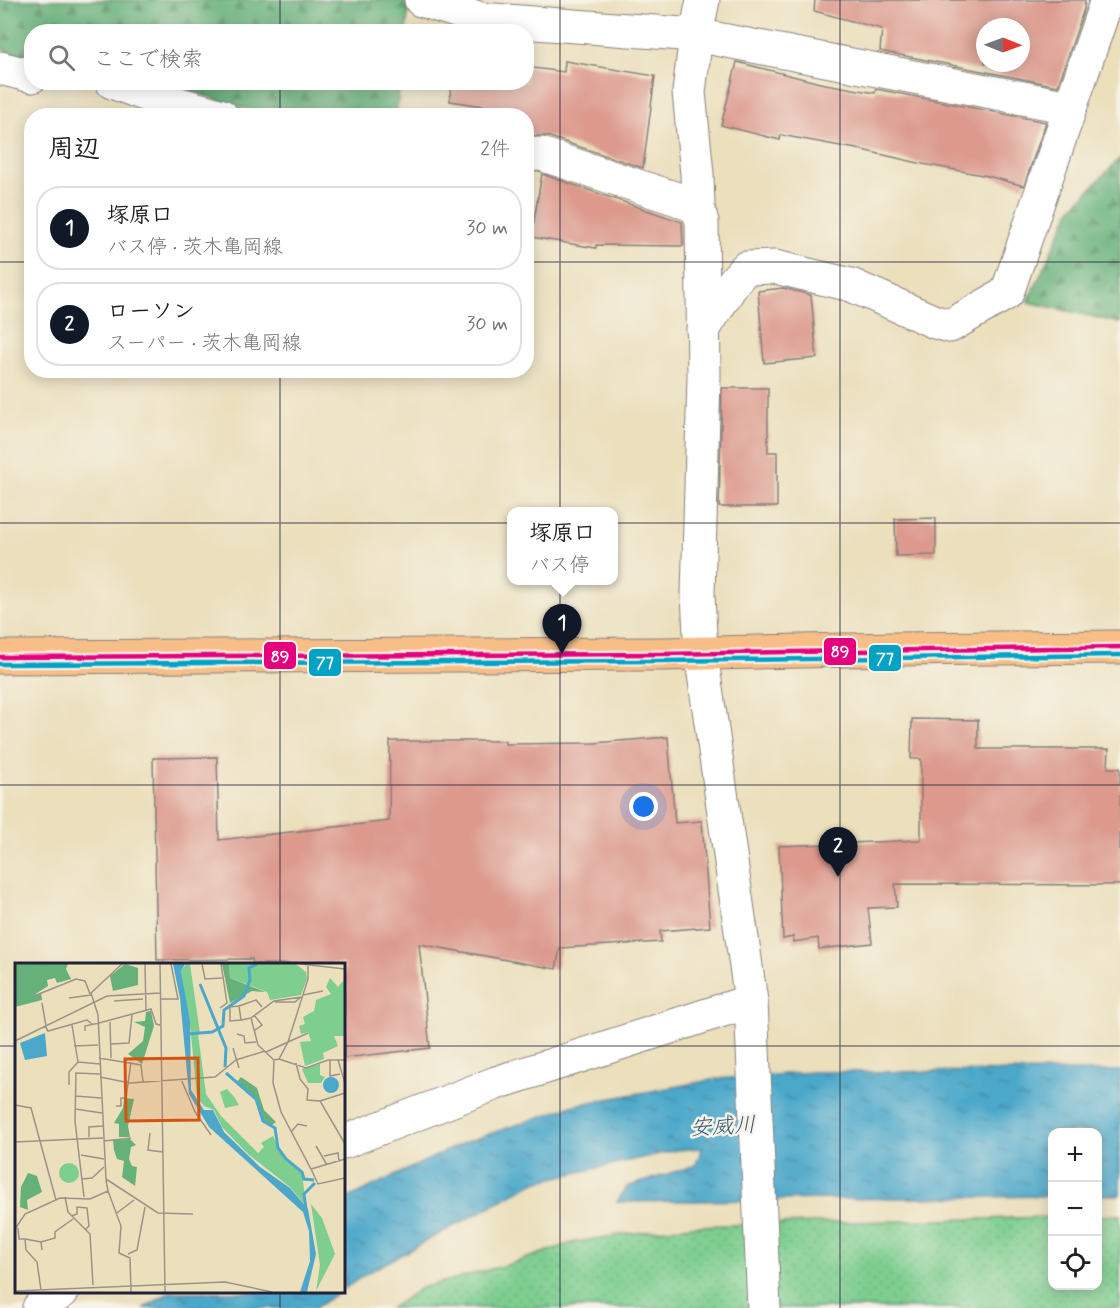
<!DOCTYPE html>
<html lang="ja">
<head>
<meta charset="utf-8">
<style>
  :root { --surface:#fff; --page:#f6f6f6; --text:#202124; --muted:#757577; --line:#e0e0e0; --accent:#111827 }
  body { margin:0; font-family:Mynerve,"Klee One",sans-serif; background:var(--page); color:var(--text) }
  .controls { position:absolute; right:18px; bottom:18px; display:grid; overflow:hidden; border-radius:12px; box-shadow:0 3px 15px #0003 }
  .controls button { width:54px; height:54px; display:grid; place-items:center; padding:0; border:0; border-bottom:2px solid var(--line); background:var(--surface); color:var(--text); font:30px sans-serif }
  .compass { position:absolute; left:976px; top:18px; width:54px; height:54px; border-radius:50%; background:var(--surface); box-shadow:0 3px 15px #0003; rotate:91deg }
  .you { position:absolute; left:644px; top:807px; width:21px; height:21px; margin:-15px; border:4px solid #fff; border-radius:50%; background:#1a73e8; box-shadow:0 0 0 9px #1a73e833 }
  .badge { display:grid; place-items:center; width:39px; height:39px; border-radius:50%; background:var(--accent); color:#fff; font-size:20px; font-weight:700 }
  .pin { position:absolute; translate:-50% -50px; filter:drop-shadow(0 2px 3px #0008) }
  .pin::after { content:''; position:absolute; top:32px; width:21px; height:18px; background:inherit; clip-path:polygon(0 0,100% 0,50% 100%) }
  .popup { position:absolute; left:507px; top:507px; width:111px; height:78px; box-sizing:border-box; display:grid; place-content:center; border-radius:12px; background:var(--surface); filter:drop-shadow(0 2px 4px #0005); font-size:20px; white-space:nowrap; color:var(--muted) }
  .popup b { font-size:22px; color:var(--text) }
  .popup::after { content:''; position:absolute; left:50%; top:100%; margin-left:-12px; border:12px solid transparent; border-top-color:var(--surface) }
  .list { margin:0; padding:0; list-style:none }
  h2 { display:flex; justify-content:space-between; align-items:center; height:78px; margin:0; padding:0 24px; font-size:26px }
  h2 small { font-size:20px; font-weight:400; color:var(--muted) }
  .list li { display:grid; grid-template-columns:39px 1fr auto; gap:18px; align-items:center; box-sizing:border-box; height:84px; margin:0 12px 12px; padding:0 12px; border:2px solid var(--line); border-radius:24px }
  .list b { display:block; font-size:22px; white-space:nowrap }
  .list p { margin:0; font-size:20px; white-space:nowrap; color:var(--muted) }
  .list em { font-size:20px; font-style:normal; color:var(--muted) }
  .icon { flex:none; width:33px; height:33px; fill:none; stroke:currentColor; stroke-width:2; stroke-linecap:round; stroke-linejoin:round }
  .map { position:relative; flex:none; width:1120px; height:1308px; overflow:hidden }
  .search { position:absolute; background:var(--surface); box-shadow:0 3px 15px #0003; left:24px; top:24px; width:510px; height:66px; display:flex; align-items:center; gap:15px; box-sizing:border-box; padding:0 21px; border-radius:24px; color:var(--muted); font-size:22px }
  .panel { position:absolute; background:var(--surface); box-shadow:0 3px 15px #0003; left:24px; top:108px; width:510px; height:270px; border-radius:24px }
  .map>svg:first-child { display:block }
  .grass { fill:url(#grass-dots); stroke:#507865; stroke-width:1.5 }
  .forest { fill:url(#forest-firs); stroke:#446a5a; stroke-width:1.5 }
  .water { fill:url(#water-ripples); stroke:#376582; stroke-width:1.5 }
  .building { fill:#dc998c; fill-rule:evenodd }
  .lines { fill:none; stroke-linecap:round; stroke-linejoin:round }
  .minor-casing { stroke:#86807c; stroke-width:35 }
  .major-casing { stroke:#86807c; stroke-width:35 }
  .minor { stroke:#fff; stroke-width:33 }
  .major { stroke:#f7be87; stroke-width:33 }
  .bus-1-casing { stroke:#f7f3e8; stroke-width:9 }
  .bus-2-casing { stroke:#f7f3e8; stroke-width:9 }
  .bus-1 { stroke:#e5007d; stroke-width:4.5 }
  .bus-2 { stroke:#02a2c7; stroke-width:4.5 }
  .grid { fill:none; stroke:#22223b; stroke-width:1.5; stroke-opacity:0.55 }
  .labels { text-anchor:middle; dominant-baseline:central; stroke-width:5; stroke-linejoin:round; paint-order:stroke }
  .water-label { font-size:22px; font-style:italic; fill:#335874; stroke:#f7f3e8 }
  .inset-river { fill:none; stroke:#4ca8ca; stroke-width:3 }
  .inset-road { fill:none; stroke:#9b9388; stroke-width:1.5 }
  .view { fill:#d45411; fill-opacity:0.15; stroke:#d45411; stroke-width:3 }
  .inset-edge { fill:none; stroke:#22223b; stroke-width:3 }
  .line-badge { stroke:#f7f3e8; stroke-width:2 }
  .badge-label { font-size:16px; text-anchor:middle; font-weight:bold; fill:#fff }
</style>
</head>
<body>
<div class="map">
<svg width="1120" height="1308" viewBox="0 0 1120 1308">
  <defs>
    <pattern id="grass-dots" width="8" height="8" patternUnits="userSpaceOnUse" patternTransform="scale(1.5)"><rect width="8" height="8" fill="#7dce8f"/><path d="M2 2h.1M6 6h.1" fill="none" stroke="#6cb17c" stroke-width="1.8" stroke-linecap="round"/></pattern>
    <pattern id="forest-firs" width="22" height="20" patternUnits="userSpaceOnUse" patternTransform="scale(1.5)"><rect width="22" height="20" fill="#66b17a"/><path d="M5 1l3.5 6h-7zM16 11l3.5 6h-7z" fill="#549065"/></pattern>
    <pattern id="water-ripples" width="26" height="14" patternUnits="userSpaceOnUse" patternTransform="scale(1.5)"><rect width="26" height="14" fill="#4ca8ca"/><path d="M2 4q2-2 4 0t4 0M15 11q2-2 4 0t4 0" fill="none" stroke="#3f88a5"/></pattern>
  </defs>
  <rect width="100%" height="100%" fill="#f7f3e8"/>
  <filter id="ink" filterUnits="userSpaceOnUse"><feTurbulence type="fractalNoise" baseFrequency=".0167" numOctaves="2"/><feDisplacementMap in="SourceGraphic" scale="12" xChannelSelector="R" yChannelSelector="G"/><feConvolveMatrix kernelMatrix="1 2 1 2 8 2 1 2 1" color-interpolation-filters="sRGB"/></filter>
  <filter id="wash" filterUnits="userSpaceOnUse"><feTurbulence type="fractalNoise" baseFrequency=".008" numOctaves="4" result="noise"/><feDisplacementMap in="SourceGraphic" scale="24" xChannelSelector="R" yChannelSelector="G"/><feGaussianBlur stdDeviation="1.35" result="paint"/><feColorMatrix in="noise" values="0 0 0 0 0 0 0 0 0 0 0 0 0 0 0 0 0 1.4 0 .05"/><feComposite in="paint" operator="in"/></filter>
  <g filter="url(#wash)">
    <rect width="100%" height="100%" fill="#ebdfbc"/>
    <polygon class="grass" points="1120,1215 1120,1308 391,1308 421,1288 510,1264 572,1243 619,1235 691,1226 1052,1217 1052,1286 1098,1286 1098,1216"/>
    <g class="forest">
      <polygon points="0,0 410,0 406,31 32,32 31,61 0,48"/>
      <polygon points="165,83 400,83 396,116 265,115"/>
      <polygon points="1120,158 1120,323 1028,302 1071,209"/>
    </g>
    <g class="water">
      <polygon points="1120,1071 1120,1195 1098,1195 1098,1132 1052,1132 1052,1196 617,1202 627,1187 696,1165 702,1148 677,1150 535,1182 367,1273 344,1289 344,1200 463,1143 575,1105 717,1079 813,1072"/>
      <polygon points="170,1292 339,1292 315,1308 144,1308"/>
    </g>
    <g id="blocks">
      <g class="building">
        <path d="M815 0H1085L1084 9 1058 86 880 51 882 29 814 11ZM985 27H1021V63H985Z"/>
        <polygon points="565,61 655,76 643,168 547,136 526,136 526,116 510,116 510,110 450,101 451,82 526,82 526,67 564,72"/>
        <polygon points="737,62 820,83 875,93 876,89 1046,122 1024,186 988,176 923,164 862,150 781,135 780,140 721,125"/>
        <polygon points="542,174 682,222 683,246 596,245 596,248 531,237"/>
        <polygon points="783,288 811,295 817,358 764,363 758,291"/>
        <polygon points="722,388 768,388 768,452 777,452 777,507 719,507"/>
        <polygon points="936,518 936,555 896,556 895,519"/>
        <polygon points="912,719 978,720 978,749 1109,749 1108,768 1120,768 1120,885 895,884 897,907 868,908 872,943 819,949 818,938 793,942 793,937 783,939 779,846 921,840 921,759 911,759"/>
        <polygon points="668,737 675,823 702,821 710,927 660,931 661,942 560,948 556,969 419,944 430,1048 344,1058 344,964 253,964 252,959 157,960 153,758 217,757 219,840 389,821 390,741 505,741 505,744 594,743"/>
      </g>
    </g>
  </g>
  <g filter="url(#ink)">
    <use href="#blocks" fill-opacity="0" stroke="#86807c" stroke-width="1.5"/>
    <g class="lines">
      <defs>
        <g id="minor">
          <polyline points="421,0 481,19 696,35 1069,107"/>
          <polyline points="703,0 696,35 689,92 697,174 698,208 702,222 704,376 698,595 701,653 751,1001 764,1308"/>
          <polyline points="0,68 32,76"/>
          <polyline points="112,82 147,95 222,116"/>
          <polyline points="526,155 541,154 677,199 698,208"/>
          <polyline points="703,330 735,280 746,268 775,267 851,285 935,322 950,326 1007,293 1107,0"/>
          <polyline points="344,1142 496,1083 751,1001"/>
          <polyline points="39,1308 62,1292"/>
        </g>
        <polyline id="major" points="0,657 660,654 894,649 1120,647"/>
      </defs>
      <use href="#minor" class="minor-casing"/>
      <use href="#major" class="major-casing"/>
      <use href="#minor" class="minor"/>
      <use href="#major" class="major"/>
      <defs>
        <polyline id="bus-1" points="0,657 660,654 1120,647"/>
        <polyline id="bus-2" points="0,664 660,661 1120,655"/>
      </defs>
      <use href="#bus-1" class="bus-1-casing"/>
      <use href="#bus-2" class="bus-2-casing"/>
      <use href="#bus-1" class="bus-1"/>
      <use href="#bus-2" class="bus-2"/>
    </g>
  </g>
  <path class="grid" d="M280 0V32M560 0V1308M840 0V1308M280 82V116M0 262H32M526 262H1120M280 370V964M0 523H1120M0 785H1120M0 1046H16M344 1046H1120M280 1292V1308"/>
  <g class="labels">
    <g class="water-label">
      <text transform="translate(723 1127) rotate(-3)">安威川</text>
    </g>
  </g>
  <g transform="translate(15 963)">
    <rect width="330" height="330" fill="#ebdfbc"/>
    <path d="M171 1H175L185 70H176L166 8ZM214 1H281L291 9 292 16 286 32 255 37 252 29 215 15ZM176 71H183L191 131 206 153 243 190 249 184 246 180 258 173 270 197 287 210 291 243 275 224 233 191 207 164 199 147 189 143 182 134Z" fill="#7dce8f"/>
    <path d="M0 1H53L51 6 56 16 42 20 40 15 32 17 33 23 19 32 26 30 27 37 0 44ZM110 1 123 5V22L98 28 95 13ZM207 1H214L215 15 250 29 237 28 215 40ZM136 48 139 63 127 101 113 91 128 78 130 64 119 59 130 58 131 49ZM226 114 242 125 249 147 261 159 257 162 248 157 242 136 221 120ZM109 135 119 136 113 163 115 174H104V161L99 160 108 145ZM115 176 121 182 116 184 114 196 117 203 122 204 120 223 107 214 109 198 102 196 99 187 98 177ZM13 210 22 213 27 229 12 237 13 247 5 244 6 224Z" fill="#66b17a"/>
    <path d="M212 126 220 135 224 142 210 145 205 129Z" fill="#7dce8f"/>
    <path d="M315 15 323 24 330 16V73H319L323 83 308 90 309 96 290 103 285 79 296 78 293 69 286 71 284 63 290 61 288 54 299 48 301 37 316 31 311 24ZM305 100V112L310 114 306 120H293L287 106Z" fill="#7dce8f"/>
    <path d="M44 210a10 10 0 1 1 20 0a10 10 0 1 1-20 0ZM296 241 307 255 320 291 301 328 305 302Z" fill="#7dce8f"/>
    <path d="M158 1H170L166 8 175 58 176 127 189 147H198L209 169 245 204 275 225 293 246 301 291 292 329H285L295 298 294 268 288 249 194 164 174 131 165 35ZM30 70 32 93 10 97 5 80ZM308 122a8 8 0 1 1 16 0a8 8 0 1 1-16 0Z" fill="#4ca8ca"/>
    <path class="inset-river" d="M185 21 211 85 210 104M173 71 197 69 208 63 209 47 229 33 235 17 234 5 242 1M211 110 241 136 248 158 260 165 263 185 271 196 287 209 289 216 299 217M291 246 289 231 300 220"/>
    <path class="inset-road" d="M107 1 76 30 83 52 91 216 143 250 178 251M130 1 131 48M145 1 150 329M187 1 190 16 207 15M286 1 330 6M288 32 308 28M19 33 61 16 70 18 75 31M287 34 259 38 236 55 243 82 259 97 264 96 273 79 293 16V1M54 35 76 32M145 36H163L156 1M99 38 128 36M260 39H280L286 34M27 40 31 63M224 43 241 37 247 44M205 45 212 40 206 1M226 57 215 58V44L224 43 226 57 236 55M95 59 96 95M84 60 136 46 141 61 145 62M57 62 63 99M30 63 33 68 72 57 77 61M70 68V63L84 60M239 68 247 62 239 52M222 71 229 73 230 80 241 79M0 78 92 33 145 30M96 81 114 80 117 52M59 83 83 82M218 85 224 105M251 89 293 70M84 95 126 102 128 119M264 96 291 105 313 97H330M259 97 258 120 266 149 296 206 330 196M315 97V113L325 111M323 97 330 120M281 100 285 116 293 126 292 137 305 138M85 114 115 120 200 114 221 97 250 88M166 116 180 149 196 172M54 122V109L63 99 85 101M330 130 305 138 330 181M60 133 86 135M0 142 16 145 41 237M101 143H106V135H111L116 99M60 146 87 150M276 169 283 161 292 163M135 170 133 187 148 189M74 174V164L88 163M64 176 88 175M89 178 116 175M0 179 64 176M301 183 312 202M66 192 89 196M309 193 323 190 324 198M296 206 303 221 330 215M67 216 77 215 89 204M93 228 106 263 104 290 115 295 116 329M50 234 53 249 75 271 78 322M69 234 60 158 61 110 85 111M102 250 119 237M56 253 62 251V244L72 245 74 263 71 266M3 265 4 276H10L11 287 22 299 26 327M0 266 10 251 45 235 75 236 93 228 91 217M10 276 26 279 27 287M26 279 40 275V269L58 256M113 291 122 287 130 244M0 328 210 319 257 329"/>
    <path class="view" d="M183 95 184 157 111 158 110 96Z"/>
    <rect width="330" height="330" class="inset-edge"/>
  </g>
  <g class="line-badge">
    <rect x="823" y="637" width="34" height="29" rx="6" fill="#e5007d"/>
    <rect x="263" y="641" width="34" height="29" rx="6" fill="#e5007d"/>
    <rect x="868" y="644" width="34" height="28" rx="6" fill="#02a2c7"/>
    <rect x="308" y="648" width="34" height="29" rx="6" fill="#02a2c7"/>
  </g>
  <g class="badge-label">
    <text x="840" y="657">89</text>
    <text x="280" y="662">89</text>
    <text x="885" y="664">77</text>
    <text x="325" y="668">77</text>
  </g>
</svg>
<div class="controls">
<button>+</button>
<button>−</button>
<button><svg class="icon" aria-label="locate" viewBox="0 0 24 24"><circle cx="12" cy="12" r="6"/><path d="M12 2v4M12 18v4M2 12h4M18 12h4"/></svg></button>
</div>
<svg class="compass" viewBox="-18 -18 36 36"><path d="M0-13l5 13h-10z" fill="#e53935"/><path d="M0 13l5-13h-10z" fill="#757577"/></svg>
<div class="you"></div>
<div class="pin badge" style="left:562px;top:654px">1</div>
<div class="popup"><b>塚原口</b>バス停</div>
<div class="pin badge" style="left:838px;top:877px">2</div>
<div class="search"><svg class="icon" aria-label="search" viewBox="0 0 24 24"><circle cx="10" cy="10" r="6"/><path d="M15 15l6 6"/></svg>ここで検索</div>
<section class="panel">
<h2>周辺<small>2件</small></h2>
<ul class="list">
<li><span class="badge">1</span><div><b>塚原口</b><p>バス停 · 茨木亀岡線</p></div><em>30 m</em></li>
<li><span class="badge">2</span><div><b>ローソン</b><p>スーパー · 茨木亀岡線</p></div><em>30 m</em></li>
</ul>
</section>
</div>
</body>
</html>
